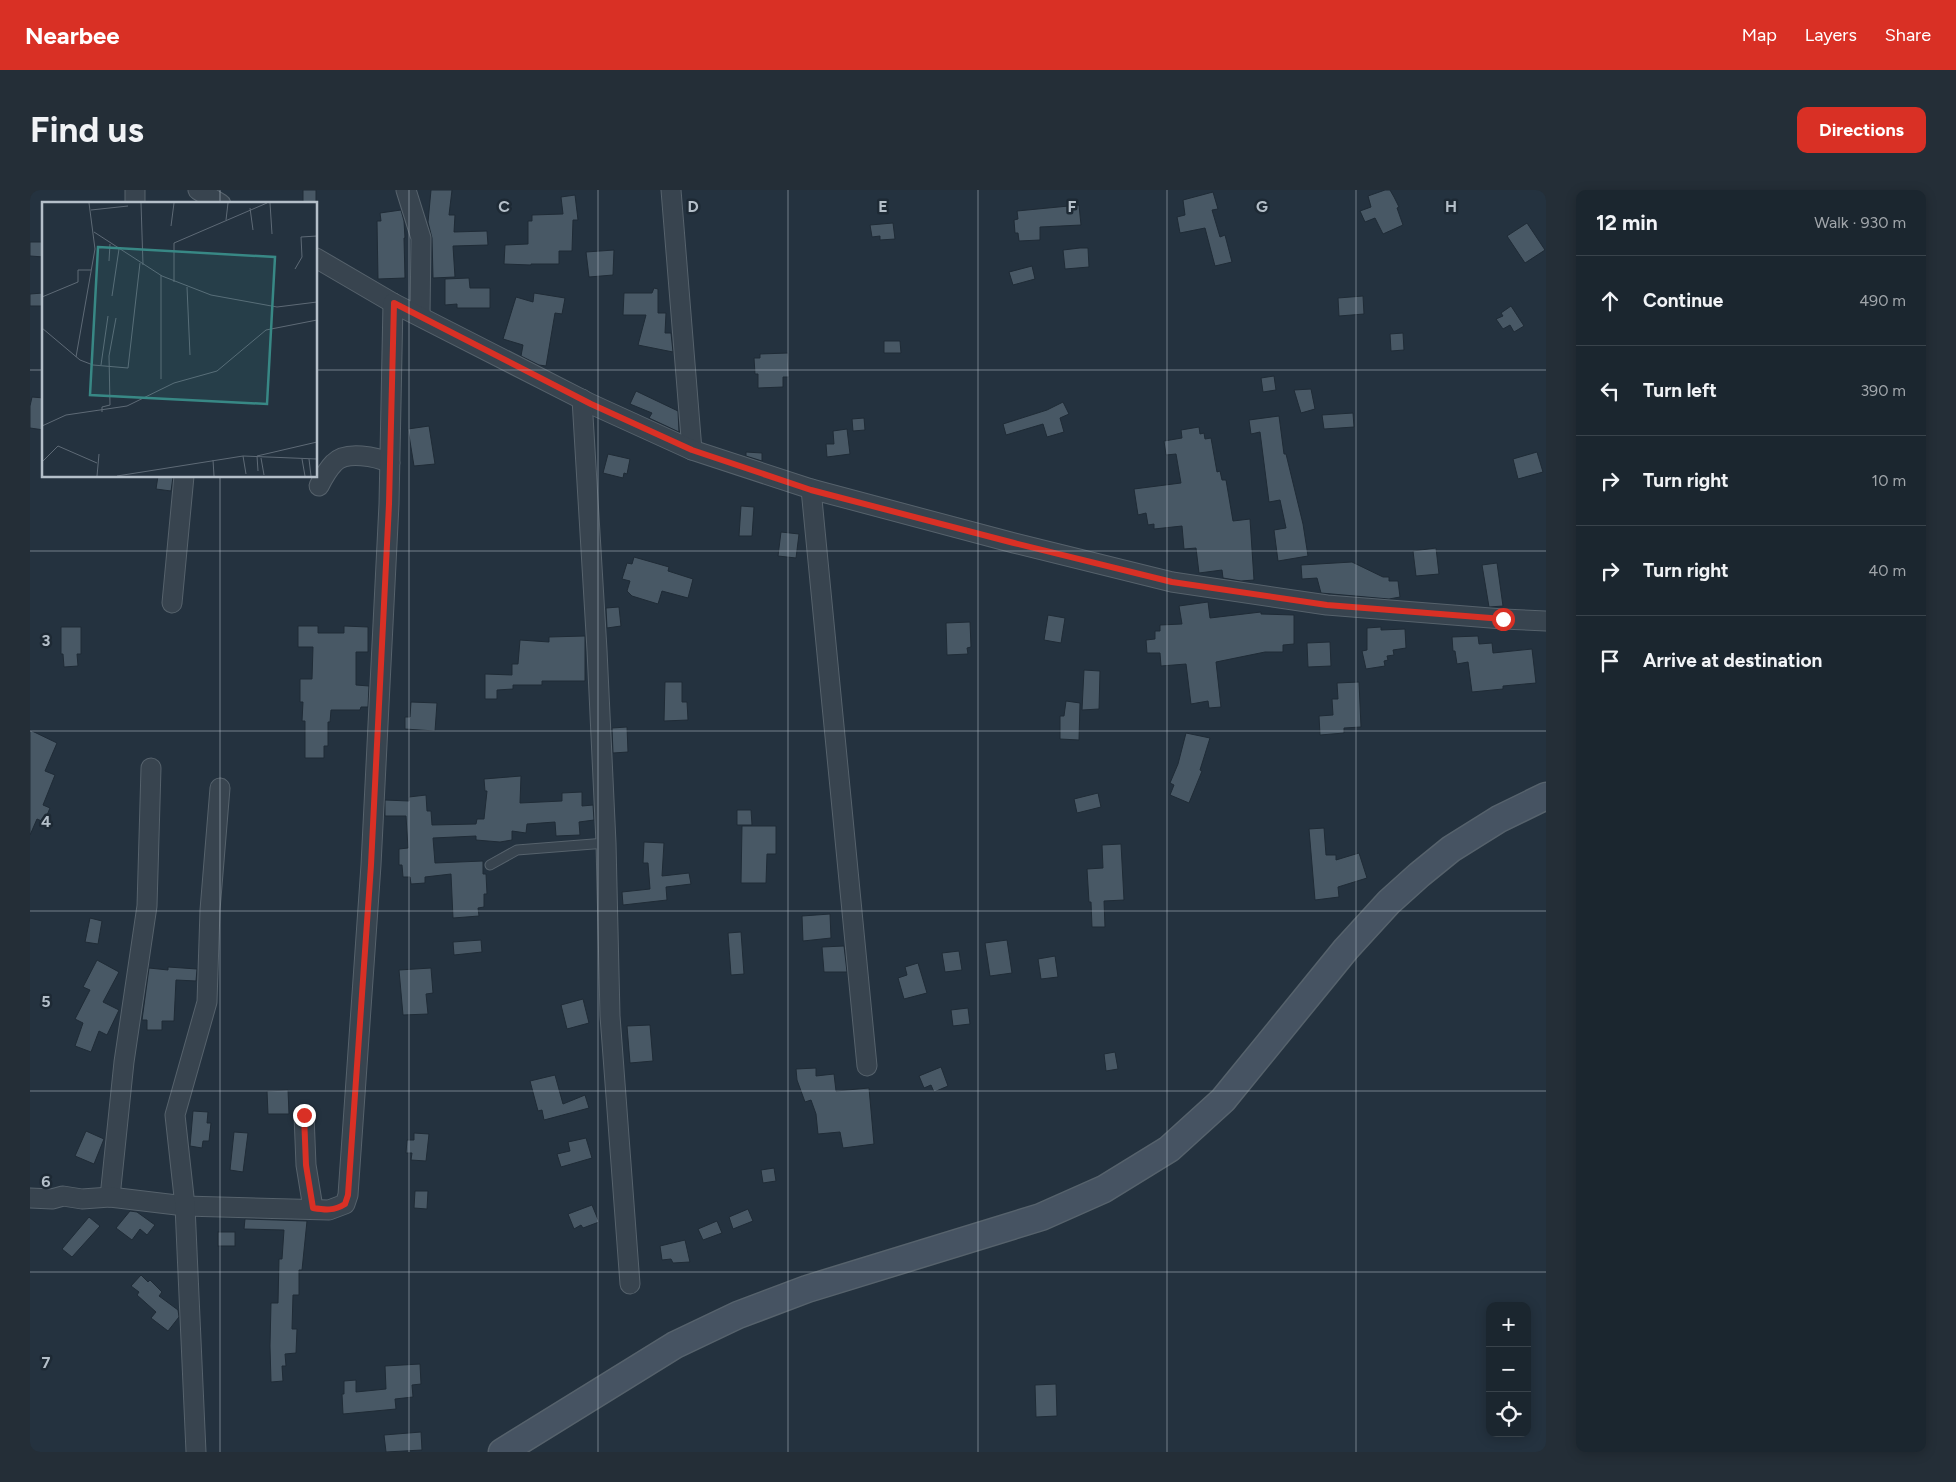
<!DOCTYPE html>
<html lang="en">
<head>
<meta charset="utf-8">
<style>
  :root { --surface:#1b262f; --page:#242e37; --text:#f1f3f6; --muted:#a0a5aa; --line:#39434b; --accent:#d93025 }
  body { margin:0; font-family:Figtree,sans-serif; background:var(--page); color:var(--text) }
  .controls { position:absolute; right:15px; bottom:15px; display:grid; overflow:hidden; border-radius:10px; box-shadow:0 2px 12px #0003 }
  .controls button { width:45px; height:45px; display:grid; place-items:center; padding:0; border:0; border-bottom:1px solid var(--line); background:var(--surface); color:var(--text); font:25px sans-serif }
  .stop { position:absolute; width:15px; height:15px; margin:-11px; border:4px solid #d93025; border-radius:50%; background:#fff }
  .stop.end { background:#d93025; border-color:#fff; box-shadow:0 1px 5px #0008 }
  .list { margin:0; padding:0; list-style:none }
  h2 { display:flex; justify-content:space-between; align-items:center; height:65px; margin:0; padding:0 20px; font-size:21px }
  h2 small { font-size:16px; font-weight:400; color:var(--muted) }
  .list li { display:grid; grid-template-columns:32px 1fr auto; gap:15px; align-items:center; box-sizing:border-box; height:90px; padding:0 20px; border-top:1px solid var(--line) }
  .list b { display:block; font-size:19px; white-space:nowrap }
  .list em { font-size:16px; font-style:normal; color:var(--muted) }
  .icon { flex:none; width:28px; height:28px; fill:none; stroke:currentColor; stroke-width:2; stroke-linecap:round; stroke-linejoin:round }
  .map { position:relative; flex:none; width:1516px; height:1262px; overflow:hidden; border-radius:10px }
  header { display:flex; align-items:center; gap:30px; box-sizing:border-box; height:70px; padding:0 25px; background:var(--accent); color:#fff }
  header strong { font-size:24px }
  nav { display:flex; gap:28px; margin-inline-start:auto; font-size:18px }
  .intro { display:flex; align-items:center; justify-content:space-between; box-sizing:border-box; height:120px; padding:0 30px }
  h1 { margin:0; font-size:35px }
  .button { padding:12px 22px; border-radius:10px; background:var(--accent); color:#fff; font-size:18px; font-weight:700 }
  main { display:flex; gap:30px; padding:0 30px }
  aside { flex:1; background:var(--surface); border-radius:10px; box-shadow:0 2px 12px #0003 }
  .map>svg:first-child { display:block }
  .building { fill:#485865; stroke:#1f2b36 }
  .lines { fill:none; stroke-linecap:round; stroke-linejoin:round }
  .lane-casing { stroke:#56626c; stroke-width:11 }
  .street-casing { stroke:#56626c; stroke-width:21 }
  .secondary-casing { stroke:#56626c; stroke-width:29 }
  .lane { stroke:#38444f; stroke-width:9 }
  .street { stroke:#38444f; stroke-width:19 }
  .secondary { stroke:#465362; stroke-width:26 }
  .route { stroke:#d93025; stroke-width:6 }
  .grid { fill:none; stroke:#b4bfc9; stroke-width:1; stroke-opacity:0.55 }
  .inset-road { fill:none; stroke:#5e6a76; stroke-width:1 }
  .view { fill:#388885; fill-opacity:0.15; stroke:#388885; stroke-width:2.5 }
  .inset-edge { fill:none; stroke:#b4bfc9; stroke-width:2.5 }
  .grid-label { font-size:16px; text-anchor:middle; font-weight:bold; fill:#b4bfc9; stroke:#1d2934; stroke-width:5; stroke-linejoin:round; paint-order:stroke }
</style>
</head>
<body>
<header>
<strong>Nearbee</strong>
<nav><a>Map</a><a>Layers</a><a>Share</a></nav>
</header>
<div class="intro"><h1>Find us</h1><a class="button">Directions</a></div>
<main>
<div class="map">
<svg width="1516" height="1262" viewBox="0 0 1516 1262">
  <rect width="100%" height="100%" fill="#24323f"/>
  <g class="building">
    <rect x="273" y="0" width="13" height="14"/>
    <polygon points="401,0 422,0 419,25 425,25 424,42 457,41 458,55 423,56 425,87 403,88 402,48 398,32"/>
    <polygon points="1355,0 1360,0 1364,7 1369,17 1367,18 1373,35 1353,44 1345,28 1335,32 1330,21 1341,17 1338,6"/>
    <polygon points="1183,2 1188,19 1182,20 1190,47 1195,45 1202,72 1185,76 1175,38 1150,43 1147,27 1155,25 1153,10"/>
    <polygon points="545,5 548,30 543,30 542,61 529,61 529,74 501,74 501,75 474,74 475,55 498,54 498,31 502,31 502,25 533,24 531,7"/>
    <polygon points="1049,15 1051,35 1010,37 1010,50 989,51 988,43 985,43 984,30 988,29 987,21"/>
    <polygon points="371,20 374,31 375,48 374,48 375,88 348,89 347,31 351,31 350,23"/>
    <polygon points="863,33 865,49 850,50 850,46 842,47 840,35"/>
    <polygon points="1497,33 1515,60 1495,73 1477,46"/>
    <polygon points="0,52 14,52 14,67 0,66"/>
    <polygon points="1050,58 1058,58 1059,77 1035,79 1033,60"/>
    <polygon points="584,60 583,85 559,87 556,62"/>
    <polygon points="1002,76 1005,89 983,95 979,82"/>
    <polygon points="439,88 440,98 460,98 460,118 427,118 427,114 415,115 415,89"/>
    <polygon points="624,98 628,99 628,123 636,123 635,143 641,143 643,162 608,155 616,125 593,125 594,103 622,103"/>
    <polygon points="13,103 13,116 0,116 0,104"/>
    <polygon points="504,103 535,108 532,124 525,123 516,176 509,175 491,166 493,155 473,149 486,107 503,112"/>
    <polygon points="1333,106 1334,124 1309,126 1308,108"/>
    <polygon points="1481,116 1494,136 1484,142 1480,135 1473,139 1466,129 1473,126 1471,123"/>
    <polygon points="1373,143 1374,160 1361,161 1360,144"/>
    <polygon points="854,151 870,151 871,163 854,163"/>
    <polygon points="758,163 759,187 753,187 753,197 728,198 728,184 725,184 724,168 730,168 730,164"/>
    <polygon points="1244,186 1246,200 1233,202 1231,188"/>
    <polygon points="1281,199 1285,219 1271,223 1264,200"/>
    <polygon points="606,201 648,221 649,242 619,228 622,223 600,214"/>
    <polygon points="2,207 14,208 14,240 0,238 0,216"/>
    <polygon points="1033,212 1039,224 1030,228 1034,242 1017,247 1013,234 976,245 973,234 1017,220"/>
    <polygon points="1323,223 1324,237 1294,239 1292,225"/>
    <polygon points="1249,226 1254,264 1256,264 1273,334 1278,366 1248,371 1244,340 1256,338 1250,310 1239,312 1230,242 1221,244 1219,230"/>
    <polygon points="834,228 835,240 823,241 822,229"/>
    <polygon points="399,236 405,274 384,276 378,239"/>
    <polygon points="1169,237 1170,244 1174,243 1175,249 1181,248 1187,282 1190,281 1192,290 1196,290 1203,331 1220,329 1224,390 1211,391 1193,388 1192,380 1169,383 1166,358 1154,359 1152,336 1124,339 1124,334 1118,335 1116,323 1108,325 1104,299 1151,293 1146,264 1136,265 1134,251 1152,248 1151,240"/>
    <polygon points="817,239 820,264 797,267 796,254 804,254 803,241"/>
    <polygon points="716,262 732,263 732,271 716,266"/>
    <polygon points="1507,262 1513,282 1488,289 1483,269"/>
    <polygon points="578,264 600,269 597,284 594,283 593,288 573,283"/>
    <polygon points="128,286 143,287 141,301 126,299"/>
    <polygon points="711,316 724,317 722,346 709,346"/>
    <polygon points="751,342 769,344 766,368 748,366"/>
    <polygon points="1406,358 1409,384 1386,386 1383,361"/>
    <polygon points="604,367 639,377 638,381 663,389 658,408 632,401 628,414 602,406 597,401 600,391 592,389 597,373 602,374"/>
    <polygon points="1322,372 1353,387 1359,387 1359,391 1368,391 1370,407 1359,409 1291,403 1287,388 1272,389 1271,375"/>
    <polygon points="1467,373 1473,416 1459,417 1452,375"/>
    <polygon points="1178,412 1180,428 1231,422 1231,424 1264,425 1264,454 1253,455 1253,462 1235,462 1186,472 1191,517 1179,518 1178,511 1161,514 1156,474 1131,476 1130,463 1117,463 1116,450 1125,449 1125,441 1130,441 1130,435 1152,434 1149,416"/>
    <polygon points="589,417 591,436 577,438 576,418"/>
    <polygon points="1018,425 1035,428 1031,453 1014,450"/>
    <polygon points="940,432 941,457 937,458 938,464 917,465 916,433"/>
    <polygon points="268,436 288,436 288,443 314,443 314,436 338,437 338,462 326,462 326,495 339,496 338,517 331,517 330,520 301,520 300,532 298,532 298,556 294,556 294,568 275,568 275,531 272,531 273,512 270,512 270,489 282,489 283,457 268,457"/>
    <polygon points="31,437 51,437 51,464 47,464 48,476 34,477 33,464 31,464"/>
    <polygon points="1351,437 1351,440 1375,439 1376,458 1363,460 1364,465 1357,466 1358,470 1354,471 1355,476 1336,479 1332,461 1337,460 1337,438"/>
    <polygon points="555,446 555,491 512,491 512,495 483,495 483,499 467,500 467,509 455,509 455,484 482,485 482,474 488,474 490,450 519,452 519,447"/>
    <polygon points="1448,446 1449,454 1462,453 1463,463 1502,459 1506,493 1473,496 1473,499 1442,502 1438,472 1427,474 1425,461 1423,461 1422,447"/>
    <polygon points="1300,452 1301,476 1278,477 1277,453"/>
    <polygon points="1054,480 1070,481 1069,519 1052,520"/>
    <polygon points="635,492 652,492 652,512 657,512 658,530 634,531"/>
    <polygon points="1329,492 1331,537 1314,538 1314,543 1290,545 1289,526 1303,525 1302,509 1308,509 1307,493"/>
    <polygon points="1036,511 1050,513 1049,550 1030,549 1030,526 1034,526"/>
    <polygon points="381,512 407,513 405,541 375,539 375,527 380,527"/>
    <polygon points="597,537 598,562 583,563 582,538"/>
    <polygon points="0,540 27,553 15,581 25,585 13,615 20,618 14,632 7,629 0,645"/>
    <polygon points="1156,543 1180,548 1170,580 1172,581 1159,613 1140,605 1144,595 1140,593 1148,574"/>
    <polygon points="491,586 490,613 532,611 532,603 552,602 552,616 563,615 564,630 549,632 550,645 526,646 525,632 497,634 496,643 482,641 482,650 470,652 446,650 446,646 403,648 405,673 453,671 453,684 456,684 457,704 454,704 454,717 448,718 449,726 423,728 421,684 395,687 395,693 381,694 380,687 373,687 372,675 369,675 369,659 378,658 376,626 355,626 355,610 379,611 379,607 396,605 397,621 401,621 402,635 446,634 447,629 454,629 457,601 455,601 454,589"/>
    <polygon points="1068,603 1071,617 1047,623 1044,609"/>
    <polygon points="707,620 721,620 722,635 707,635"/>
    <polygon points="712,636 746,636 746,664 737,664 736,693 711,693"/>
    <polygon points="1294,638 1296,665 1306,665 1306,670 1329,663 1337,688 1308,697 1309,707 1285,710 1279,639"/>
    <polygon points="614,652 634,653 632,686 659,683 661,694 636,697 637,710 593,715 592,702 620,699 618,673 613,673"/>
    <polygon points="1091,654 1094,710 1074,711 1075,737 1062,737 1061,712 1059,712 1057,679 1073,678 1072,655"/>
    <polygon points="800,724 801,748 773,751 772,726"/>
    <polygon points="60,728 72,731 68,754 55,752"/>
    <polygon points="711,742 714,784 701,785 698,743"/>
    <polygon points="451,750 452,762 424,765 423,752"/>
    <polygon points="977,750 982,783 960,786 955,753"/>
    <polygon points="814,756 817,782 794,782 792,757"/>
    <polygon points="929,761 932,780 915,782 912,763"/>
    <polygon points="1025,766 1028,787 1011,789 1008,769"/>
    <polygon points="67,770 89,782 73,812 89,820 77,845 69,841 61,862 45,856 53,833 45,829 60,800 53,797"/>
    <polygon points="888,773 897,803 874,809 868,788 877,785 875,777"/>
    <polygon points="138,777 167,779 166,791 146,790 144,831 132,831 132,840 117,840 117,830 112,830 119,778 138,780"/>
    <polygon points="401,778 403,803 396,804 398,824 373,825 369,780"/>
    <polygon points="553,809 559,833 537,839 531,815"/>
    <polygon points="938,818 940,834 923,836 921,820"/>
    <polygon points="620,835 623,871 600,873 597,836"/>
    <polygon points="1085,862 1088,879 1076,881 1074,864"/>
    <polygon points="911,877 918,896 904,902 901,895 894,898 889,886"/>
    <polygon points="786,878 786,886 804,884 806,901 839,898 844,954 813,958 810,942 788,944 786,924 781,910 775,912 767,890 766,879"/>
    <polygon points="525,885 533,914 555,905 559,918 514,930 512,920 508,921 500,891"/>
    <polygon points="258,900 259,924 238,924 237,901"/>
    <polygon points="163,921 178,922 177,933 181,933 179,951 173,951 172,958 160,956"/>
    <polygon points="56,941 74,949 64,974 45,966"/>
    <polygon points="204,942 218,943 213,982 200,980"/>
    <polygon points="384,943 399,944 396,971 381,970 382,963 376,963 377,950 384,950"/>
    <polygon points="556,948 562,968 531,977 527,964 540,961 538,952"/>
    <polygon points="744,978 746,991 733,993 731,980"/>
    <polygon points="385,1001 398,1001 397,1019 384,1018"/>
    <polygon points="562,1015 569,1032 553,1038 551,1035 544,1039 538,1024"/>
    <polygon points="718,1019 723,1031 703,1039 699,1027"/>
    <polygon points="100,1021 107,1022 125,1035 117,1045 110,1039 102,1050 86,1038"/>
    <polygon points="59,1027 70,1036 42,1067 32,1059"/>
    <polygon points="215,1029 277,1031 272,1080 269,1080 269,1105 263,1105 262,1139 267,1139 266,1163 255,1164 256,1176 252,1176 253,1191 241,1192 240,1156 241,1113 248,1113 249,1069 252,1069 254,1040 214,1039"/>
    <polygon points="687,1031 692,1043 673,1050 668,1039"/>
    <rect x="188" y="1042" width="17" height="14"/>
    <polygon points="655,1050 660,1072 643,1073 641,1069 632,1070 630,1056"/>
    <polygon points="111,1085 118,1092 120,1090 132,1102 129,1106 148,1120 149,1127 138,1141 121,1128 126,1122 107,1105 109,1102 101,1096"/>
    <polygon points="390,1174 391,1194 382,1195 383,1207 365,1209 366,1219 313,1224 312,1204 314,1204 314,1191 326,1190 326,1202 356,1199 355,1176"/>
    <polygon points="1026,1194 1027,1226 1006,1227 1005,1195"/>
    <polygon points="391,1242 392,1260 356,1262 354,1245"/>
  </g>
  <g class="lines">
    <defs>
      <polyline id="lane" points="460,675 487,660 576,653"/>
      <g id="street">
        <polyline points="168,0 191,14"/>
        <polyline points="376,0 391,48 390,126"/>
        <polyline points="641,0 662,260"/>
        <polyline points="105,14 105,0"/>
        <polyline points="286,68 363,113 561,214 662,260 781,299 984,353 1142,392 1297,415 1473,429 1516,431"/>
        <polyline points="552,209 567,460 576,653 580,826 600,1094"/>
        <path d="M289 296C293 288 298 279 304 273 316 260 347 267 360 273"/>
        <polyline points="781,299 837,876"/>
        <polyline points="142,413 154,286"/>
        <polyline points="274,925 276,975 283,1018"/>
        <polyline points="80,1007 94,872 117,716 121,578"/>
        <polyline points="0,1008 22,1009 33,1006 52,1009 80,1007 155,1016 299,1020 315,1014 318,1005 341,675 359,314 363,113"/>
        <polyline points="166,1262 155,1016 145,925 177,812 180,720 190,598"/>
      </g>
      <polyline id="secondary" points="472,1262 645,1155 708,1125 777,1099 1011,1027 1074,999 1139,959 1193,910 1316,759 1359,712 1389,685 1421,659 1469,629 1516,606"/>
    </defs>
    <use href="#lane" class="lane-casing"/>
    <use href="#street" class="street-casing"/>
    <use href="#secondary" class="secondary-casing"/>
    <use href="#lane" class="lane"/>
    <use href="#street" class="street"/>
    <use href="#secondary" class="secondary"/>
  </g>
  <g class="lines">
    <path class="route" d="M274 925 276 975 283 1018C295 1020 304 1021 315 1014L318 1005 341 675 359 314 364 113 561 214 662 260 781 300 984 353 1142 392 1297 415 1473 429"/>
  </g>
  <path class="grid" d="M190 0V14M379 0V1262M568 0V1262M758 0V1262M948 0V1262M1137 0V1262M1326 0V1262M0 180H14M286 180H1516M190 286V1262M0 361H1516M0 541H1516M0 721H1516M0 901H1516M0 1082H1516"/>
  <g transform="translate(12 12)">
    <rect width="275" height="275" fill="#24323f"/>
    <path class="inset-road" d="M99 1 101 63M228 1 230 32M208 6 211 28M49 8 86 4M184 18 186 1M129 24 132 1M52 30 120 74 169 93 235 105 275 100M67 59 68 42M253 67 260 55 259 35 275 34M119 73V177M132 80V41L225 1M145 85 148 153M70 94 77 47M0 95 36 80V68H49M0 126 38 158 51 163 86 166 98 61M34 155 53 47 47 1M59 163 66 114M60 210V205L68 203 67 154 74 116M0 224 24 213 85 204 132 181 175 169 224 128 275 118M201 254 204 272M219 256 222 273M260 257 263 274M267 257 269 274M171 258 172 274M0 260 16 244 55 261M216 269 215 254 275 240M55 274 57 252M75 274 201 254 275 257"/>
    <path class="view" d="M56 45 233 55 225 202 48 193Z"/>
    <rect width="275" height="275" class="inset-edge"/>
  </g>
  <g class="grid-label">
    <text x="474" y="22">C</text>
    <text x="663" y="22">D</text>
    <text x="853" y="22">E</text>
    <text x="1042" y="22">F</text>
    <text x="1232" y="22">G</text>
    <text x="1421" y="22">H</text>
    <text x="16" y="456">3</text>
    <text x="16" y="637">4</text>
    <text x="16" y="817">5</text>
    <text x="16" y="997">6</text>
    <text x="16" y="1178">7</text>
  </g>
</svg>
<div class="controls">
<button>+</button>
<button>−</button>
<button><svg class="icon" aria-label="locate" viewBox="0 0 24 24"><circle cx="12" cy="12" r="6"/><path d="M12 2v4M12 18v4M2 12h4M18 12h4"/></svg></button>
</div>
<div class="stop" style="left:1473px;top:429px"></div>
<div class="stop end" style="left:274px;top:925px"></div>
</div>
<aside>
<h2>12 min<small>Walk · 930 m</small></h2>
<ul class="list">
<li><svg class="icon" aria-label="ahead" viewBox="0 0 24 24"><path d="M12 20V5M6 11l6-6 6 6"/></svg><div><b>Continue</b></div><em>490 m</em></li>
<li><svg class="icon" aria-label="left" viewBox="0 0 24 24"><path d="M17 20v-9H6M10 6l-5 5 5 5"/></svg><div><b>Turn left</b></div><em>390 m</em></li>
<li><svg class="icon" aria-label="right" viewBox="0 0 24 24"><path d="M7 20v-9h11M14 6l5 5-5 5"/></svg><div><b>Turn right</b></div><em>10 m</em></li>
<li><svg class="icon" aria-label="right" viewBox="0 0 24 24"><path d="M7 20v-9h11M14 6l5 5-5 5"/></svg><div><b>Turn right</b></div><em>40 m</em></li>
<li><svg class="icon" aria-label="arrive" viewBox="0 0 24 24"><path d="M6 21V4h12l-3 4 3 4H6"/></svg><div><b>Arrive at destination</b></div></li>
</ul>
</aside>
</main>
</body>
</html>
